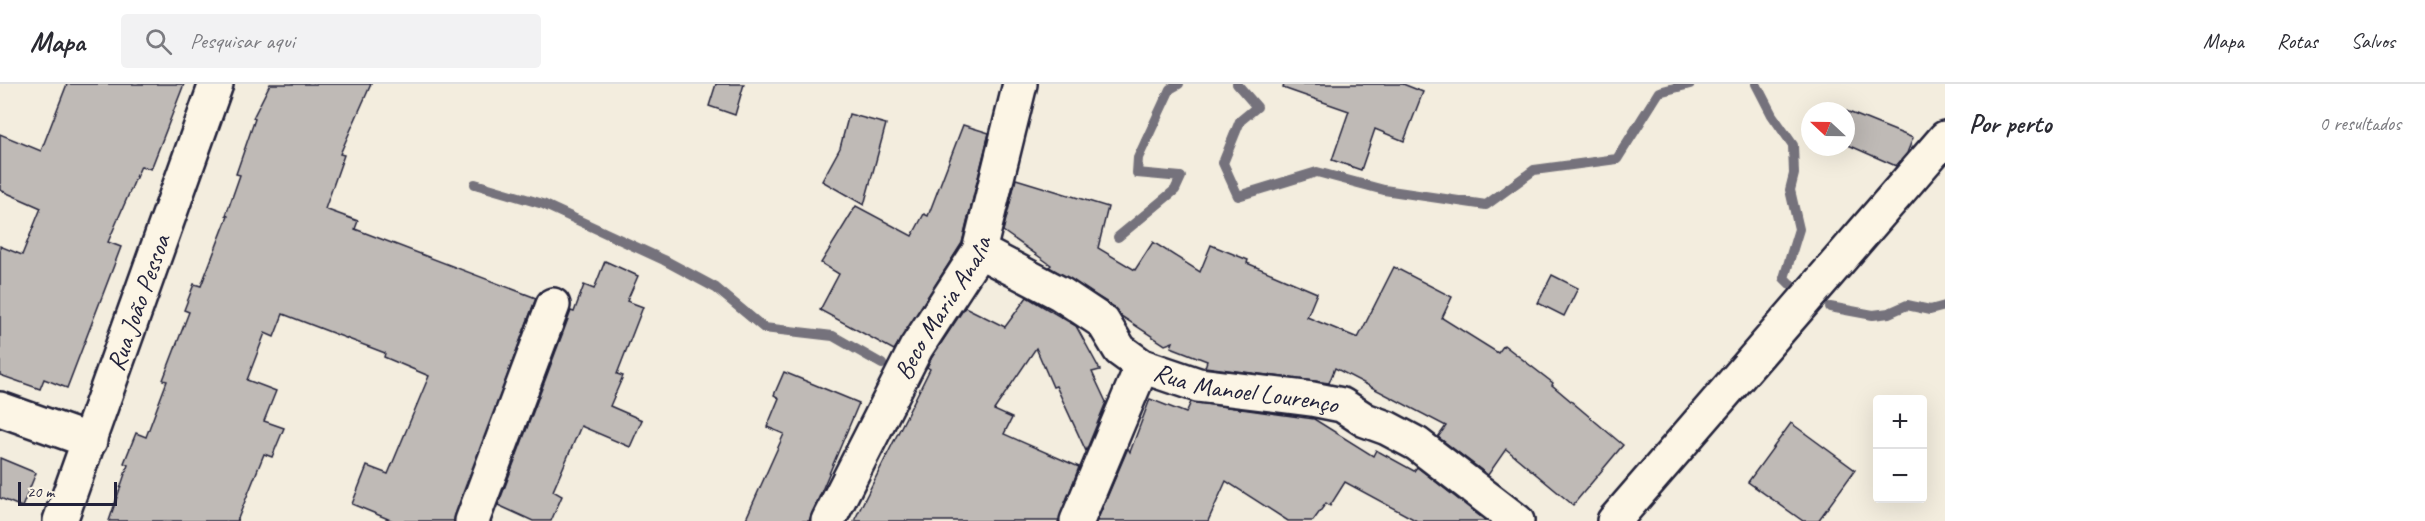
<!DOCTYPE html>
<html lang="pt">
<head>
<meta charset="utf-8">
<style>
  :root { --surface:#fff; --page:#f2f2f3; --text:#2b2b33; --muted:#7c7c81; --line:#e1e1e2 }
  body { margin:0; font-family:Caveat,sans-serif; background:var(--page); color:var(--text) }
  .controls { position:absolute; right:18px; bottom:18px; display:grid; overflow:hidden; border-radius:6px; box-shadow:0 6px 24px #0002 }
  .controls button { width:54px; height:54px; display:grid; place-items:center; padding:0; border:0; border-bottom:2px solid var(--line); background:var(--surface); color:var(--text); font:30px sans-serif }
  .compass { position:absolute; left:1801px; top:18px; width:54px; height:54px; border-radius:50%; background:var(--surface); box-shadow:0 6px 24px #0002; rotate:292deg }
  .scale { position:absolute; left:18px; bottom:15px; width:99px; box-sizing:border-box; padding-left:6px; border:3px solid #22223b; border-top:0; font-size:16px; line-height:21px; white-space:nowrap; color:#22223b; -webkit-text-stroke:4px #fcf5e5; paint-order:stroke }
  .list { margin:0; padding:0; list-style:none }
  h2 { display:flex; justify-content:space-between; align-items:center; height:78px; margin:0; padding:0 24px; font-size:26px }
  h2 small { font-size:20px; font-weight:400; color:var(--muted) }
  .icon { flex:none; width:33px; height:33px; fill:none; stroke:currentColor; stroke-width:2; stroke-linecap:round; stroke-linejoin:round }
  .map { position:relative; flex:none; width:1945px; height:437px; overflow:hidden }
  header { display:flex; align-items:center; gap:36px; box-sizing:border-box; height:84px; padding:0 30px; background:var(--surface); border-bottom:2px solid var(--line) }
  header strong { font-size:28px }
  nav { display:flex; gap:33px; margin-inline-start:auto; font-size:21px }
  .search { width:420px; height:54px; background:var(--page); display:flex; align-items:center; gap:15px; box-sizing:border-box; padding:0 21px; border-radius:6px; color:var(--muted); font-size:22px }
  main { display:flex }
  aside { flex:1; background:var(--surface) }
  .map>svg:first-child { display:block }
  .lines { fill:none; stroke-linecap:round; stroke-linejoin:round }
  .stream { stroke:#75727b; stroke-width:10 }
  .building { fill:#bfbab6; stroke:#22223b; stroke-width:1.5 }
  .minor-casing { stroke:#22223b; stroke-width:38 }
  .minor { stroke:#fcf5e5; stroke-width:33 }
  .labels { text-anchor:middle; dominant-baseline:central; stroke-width:5; stroke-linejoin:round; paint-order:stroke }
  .street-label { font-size:26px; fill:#22223b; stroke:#fcf5e5 }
</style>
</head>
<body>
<header>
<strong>Mapa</strong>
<div class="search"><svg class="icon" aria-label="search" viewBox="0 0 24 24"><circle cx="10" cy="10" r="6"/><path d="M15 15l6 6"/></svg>Pesquisar aqui</div>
<nav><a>Mapa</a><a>Rotas</a><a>Salvos</a></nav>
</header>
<main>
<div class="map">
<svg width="1945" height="437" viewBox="0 0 1945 437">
  <rect width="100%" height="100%" fill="#f3edde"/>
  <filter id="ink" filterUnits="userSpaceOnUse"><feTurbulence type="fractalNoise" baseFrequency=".0167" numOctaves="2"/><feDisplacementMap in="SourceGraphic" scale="12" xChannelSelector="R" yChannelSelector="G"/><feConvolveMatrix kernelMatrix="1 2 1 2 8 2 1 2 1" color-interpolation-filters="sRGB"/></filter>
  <g filter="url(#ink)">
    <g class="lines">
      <g class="stream">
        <polyline points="1237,0 1257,23 1240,37 1223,79 1238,112 1317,88 1384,106 1486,121 1534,86 1617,75 1659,8 1690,0"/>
        <polyline points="1756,0 1772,31 1793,61 1794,90 1790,106 1799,145 1784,194 1792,202"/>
        <polyline points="475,100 543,120 664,176 716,204 764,244 833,252 882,280"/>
        <polyline points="1118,153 1175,106 1181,93 1137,89 1138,74 1170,5 1179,0"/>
        <polyline points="1830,223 1873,231 1889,229 1907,221 1930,226 1945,222"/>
      </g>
    </g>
    <g class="building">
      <polygon points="67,0 184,0 151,85 141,82 108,158 121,163 67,304 44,295 40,305 0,291 0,162 22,171 41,124 0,106 0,50 41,67"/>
      <polygon points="270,0 371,0 340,70 344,71 325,125 358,137 355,145 536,214 454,437 393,437 352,420 367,382 388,390 429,292 384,273 385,269 283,230 274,253 265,249 247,296 276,307 264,337 284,344 272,373 264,370 237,437 109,437 128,381 124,379 136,349 146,353 167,297 163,296 189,228 184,226 194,200 201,202 228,132 226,131 240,91 236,90 255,35 253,34"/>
      <polygon points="716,0 744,0 735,31 709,22"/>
      <polygon points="1284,0 1403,0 1423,8 1404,57 1375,45 1361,86 1332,76 1349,27 1283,4"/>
      <polygon points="1846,27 1913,54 1907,69 1896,82 1846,60"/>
      <polygon points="849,30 886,40 864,121 822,97 840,64"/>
      <polygon points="963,41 989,49 962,159 894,266 820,226 839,190 821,179 856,122 912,152 924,130 928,132"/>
      <polygon points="1016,95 1108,123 1098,164 1135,186 1153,158 1200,188 1211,161 1248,176 1247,179 1317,209 1307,233 1358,254 1394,183 1452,213 1442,234 1498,269 1504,261 1553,299 1552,301 1623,361 1573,421 1506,365 1488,391 1438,353 1446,342 1335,284 1329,299 1205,283 1207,277 1171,263 1173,258 1165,261 1121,232 1113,222 1049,183 1051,181 1003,147"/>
      <polygon points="605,177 638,192 627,217 643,223 617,290 623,292 610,322 642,336 630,363 581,342 553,407 562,412 551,437 533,437 498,421 571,227 574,228 584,201 594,205"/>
      <polygon points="1552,191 1578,204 1564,232 1538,219"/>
      <polygon points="1027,213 1076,242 1100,286 1092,288 1106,318 1086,367 1056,302 1053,303 1036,264 994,326 1012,334 1004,350 1079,383 1059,437 854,437 930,285 927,283 932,273 965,223 1005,243"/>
      <polygon points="784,288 859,319 809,437 745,437 784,350 767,343 779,314 774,311"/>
      <polygon points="1150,315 1186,329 1191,318 1314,335 1373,372 1376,366 1414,387 1417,383 1486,437 1417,437 1345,398 1330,422 1326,419 1313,437 1288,437 1226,397 1208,437 1097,437 1128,364 1130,368"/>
      <polygon points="1791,339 1855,386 1818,437 1803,437 1748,398"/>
      <polygon points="0,374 36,389 22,423 0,414"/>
    </g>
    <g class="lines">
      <defs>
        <g id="minor">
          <path id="s1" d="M979 167 1061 210 1103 238 1120 266 1142 282 1198 301 1312 315 1342 321 1365 336 1387 344 1417 360 1517 437"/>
          <polyline points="0,325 90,357"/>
          <path id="s2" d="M60 437 216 0"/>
          <polyline points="472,437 553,221"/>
          <path id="s3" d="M828 437 916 264 979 167 1020 0"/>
          <polyline points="1077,437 1142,282"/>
          <polyline points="1614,437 1945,54"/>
        </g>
      </defs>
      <use href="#minor" class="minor-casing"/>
      <use href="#minor" class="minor"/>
    </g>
  </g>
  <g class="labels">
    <g class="street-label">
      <text stroke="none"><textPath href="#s2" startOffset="232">Rua João Pessoa</textPath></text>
      <text stroke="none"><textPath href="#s3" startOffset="242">Beco Maria Analia</textPath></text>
      <text stroke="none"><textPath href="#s1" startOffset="310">Rua Manoel Lourenço</textPath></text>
    </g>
  </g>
</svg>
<div class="controls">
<button>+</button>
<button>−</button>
</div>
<svg class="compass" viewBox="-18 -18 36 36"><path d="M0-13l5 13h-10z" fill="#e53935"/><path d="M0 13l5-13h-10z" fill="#7c7c81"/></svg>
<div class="scale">20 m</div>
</div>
<aside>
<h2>Por perto<small>0 resultados</small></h2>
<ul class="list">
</ul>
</aside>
</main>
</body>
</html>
